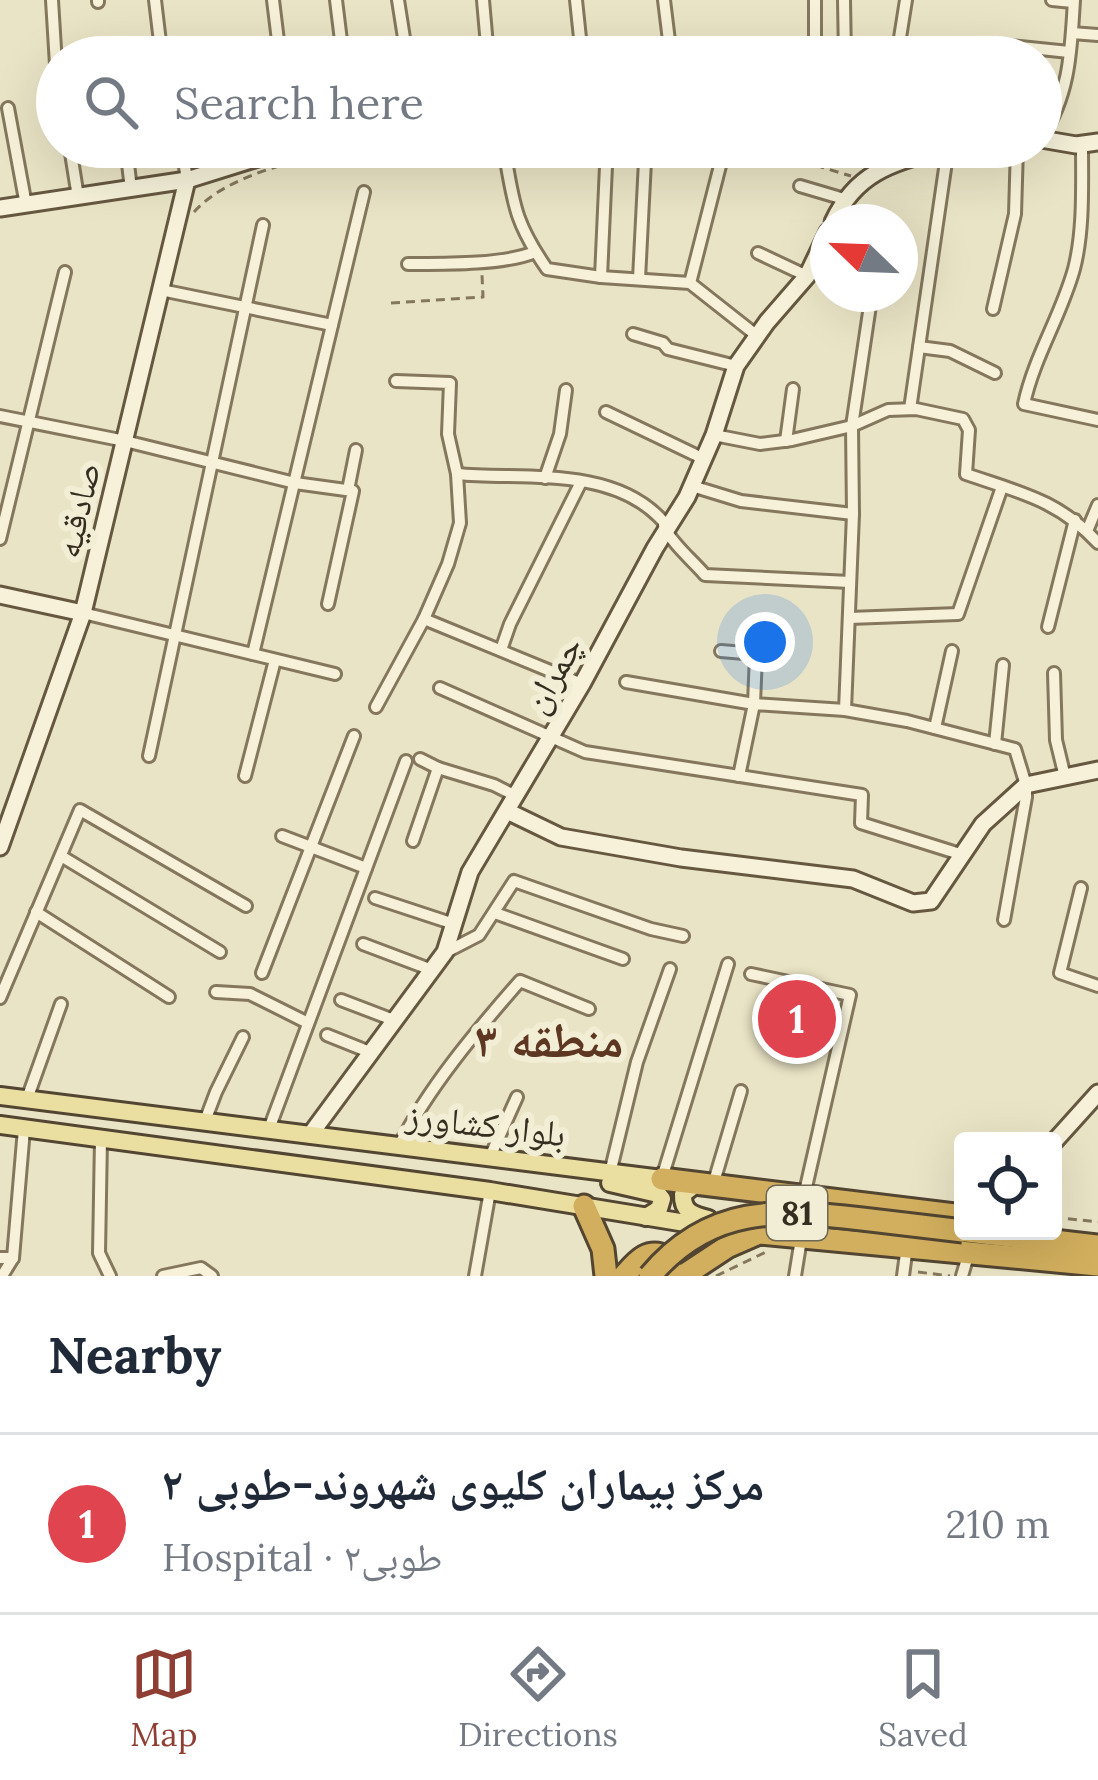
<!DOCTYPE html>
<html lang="en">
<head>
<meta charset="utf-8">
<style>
  :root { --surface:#fff; --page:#f2f2f3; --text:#1f2937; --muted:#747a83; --line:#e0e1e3; --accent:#8e3e32 }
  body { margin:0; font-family:Lora,"Noto Naskh Arabic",serif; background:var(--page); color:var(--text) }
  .controls { position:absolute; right:36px; bottom:36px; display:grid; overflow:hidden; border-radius:12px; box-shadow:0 12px 48px #0002 }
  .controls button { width:108px; height:108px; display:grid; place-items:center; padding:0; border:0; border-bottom:3px solid var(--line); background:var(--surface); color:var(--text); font:60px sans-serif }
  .compass { position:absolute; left:810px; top:204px; width:108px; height:108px; border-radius:50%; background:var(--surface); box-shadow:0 12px 48px #0002; rotate:293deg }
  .you { position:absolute; left:765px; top:642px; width:42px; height:42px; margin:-30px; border:9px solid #fff; border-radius:50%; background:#1a73e8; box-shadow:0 0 0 18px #1a73e833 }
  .badge { display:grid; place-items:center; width:78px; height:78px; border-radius:50%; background:var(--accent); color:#fff; font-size:39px; font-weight:700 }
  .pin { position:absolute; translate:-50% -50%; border:6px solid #fff; box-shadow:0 3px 12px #0006 }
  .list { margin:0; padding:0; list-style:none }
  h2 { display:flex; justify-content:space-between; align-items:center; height:156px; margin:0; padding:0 48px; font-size:51px }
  h2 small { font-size:39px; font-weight:400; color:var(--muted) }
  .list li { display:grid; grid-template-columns:78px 1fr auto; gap:36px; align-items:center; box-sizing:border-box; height:180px; padding:0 48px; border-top:3px solid var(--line) }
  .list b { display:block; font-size:45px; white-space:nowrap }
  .list p { margin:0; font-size:39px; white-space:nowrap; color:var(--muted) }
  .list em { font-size:39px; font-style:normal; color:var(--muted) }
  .icon { flex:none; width:66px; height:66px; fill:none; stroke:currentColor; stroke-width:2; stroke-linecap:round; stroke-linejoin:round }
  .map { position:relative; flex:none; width:1098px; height:1276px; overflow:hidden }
  .search { position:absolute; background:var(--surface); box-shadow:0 12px 48px #0002; left:36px; right:36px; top:36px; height:132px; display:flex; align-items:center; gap:30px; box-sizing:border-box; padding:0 42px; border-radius:66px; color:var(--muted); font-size:45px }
  .sheet { height:336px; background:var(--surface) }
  nav { display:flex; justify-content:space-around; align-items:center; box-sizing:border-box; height:168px; border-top:3px solid var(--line); background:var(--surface); font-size:33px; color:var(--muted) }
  nav a { display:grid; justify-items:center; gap:6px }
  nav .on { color:var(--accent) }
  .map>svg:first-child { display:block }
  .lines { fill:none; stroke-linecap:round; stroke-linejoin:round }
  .street-casing { stroke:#84775d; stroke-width:16 }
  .secondary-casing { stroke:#665840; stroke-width:21 }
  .primary-casing { stroke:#524531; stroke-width:22 }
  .highway-casing { stroke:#524531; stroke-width:27 }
  .path { stroke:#84775d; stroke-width:3; stroke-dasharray:9 6; stroke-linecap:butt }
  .street { stroke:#f6f1d8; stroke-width:10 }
  .secondary { stroke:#f6f1d8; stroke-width:15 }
  .primary { stroke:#eadea1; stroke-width:16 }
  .highway { stroke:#d2af5e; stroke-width:21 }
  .highway-bridge-casing { stroke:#524531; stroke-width:27; stroke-linecap:butt }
  .highway-bridge { stroke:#d2af5e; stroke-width:21 }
  .labels { text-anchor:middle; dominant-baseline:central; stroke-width:12; stroke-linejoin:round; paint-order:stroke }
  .shield { fill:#f2eed5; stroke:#6e6756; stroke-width:3 }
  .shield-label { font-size:33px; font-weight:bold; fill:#352d20 }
  .street-label { font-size:36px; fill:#352d20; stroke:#f2eed5 }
  .district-label { font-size:48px; font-weight:bold; fill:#5e3723; stroke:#f2eed5 }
</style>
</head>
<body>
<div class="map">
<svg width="1098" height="1276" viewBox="0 0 1098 1276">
  <rect width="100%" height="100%" fill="#eae4c6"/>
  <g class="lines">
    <defs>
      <g id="street">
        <polyline points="52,0 57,81"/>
        <polyline points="98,0 98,2"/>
        <polyline points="155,0 160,42"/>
        <polyline points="273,0 280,57"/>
        <polyline points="336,0 343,57"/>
        <polyline points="398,0 407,57"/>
        <polyline points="483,0 488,57"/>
        <polyline points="576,0 582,57"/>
        <polyline points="664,0 671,57"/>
        <polyline points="844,0 845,57"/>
        <polyline points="1052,0 1073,2"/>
        <polyline points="1072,33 1098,35"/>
        <polyline points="992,44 1069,52"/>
        <polyline points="815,57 815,0"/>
        <polyline points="894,57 899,44 906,0"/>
        <polyline points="8,108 26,205"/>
        <path d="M1041 137C1070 96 1071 49 1074 0"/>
        <path d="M1082 145C1082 185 1084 230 1074 269 1061 316 1034 357 1024 404L1098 420"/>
        <polyline points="70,147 78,197"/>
        <polyline points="126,147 131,189"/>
        <polyline points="182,147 187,180"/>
        <path d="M506 160C514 209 518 227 547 269L601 277 690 283 756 335"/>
        <polyline points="800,186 844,199"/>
        <polyline points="758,253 807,276"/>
        <path d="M408 264C443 264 503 265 535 252"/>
        <polyline points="601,277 606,166"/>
        <polyline points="639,279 645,161"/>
        <polyline points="690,283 722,158"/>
        <polyline points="161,290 332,325"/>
        <polyline points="993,309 1015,214 1017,147"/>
        <polyline points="633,334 663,343 668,349 736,366"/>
        <polyline points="919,347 950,351 995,373"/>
        <polyline points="396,381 450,383 448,434 457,474 460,523 448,564 424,619"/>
        <polyline points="910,409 948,148"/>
        <polyline points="606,412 704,459"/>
        <polyline points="0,416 125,441 295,483 353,491 328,604"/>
        <path d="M714 435 760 444 792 440 852 426 888 410 916 409 963 419 969 430 966 474C1018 492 1059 500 1098 543"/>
        <polyline points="786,441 793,389"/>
        <path d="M457 474C521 480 607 466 658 516 670 528 659 517 667 532 676 547 693 561 705 575L850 582"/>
        <polyline points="545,478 560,434 566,390"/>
        <polyline points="692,486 741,501 853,514"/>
        <polyline points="348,490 356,450"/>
        <polyline points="1087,531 1098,505"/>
        <polyline points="0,539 65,272"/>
        <polyline points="83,613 335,674"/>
        <polyline points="849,618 958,614 1002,487"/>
        <polyline points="1048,627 1075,520"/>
        <polyline points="501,650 510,624 581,482"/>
        <polyline points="253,654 364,192"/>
        <polyline points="1054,673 1056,740 1065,777"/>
        <polyline points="626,682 754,704 756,654 721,651"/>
        <polyline points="440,688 585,752 862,795 861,823 963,855"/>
        <polyline points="376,707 424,619 582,684"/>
        <polyline points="845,710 853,514 852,426 871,299"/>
        <polyline points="935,728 952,651"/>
        <polyline points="995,744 1003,665"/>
        <polyline points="149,756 263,225"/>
        <polyline points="420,759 438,768"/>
        <polyline points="245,776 275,660"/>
        <polyline points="739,776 754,704 845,710 907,721 1015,749 1026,785 1026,797 1004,920"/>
        <polyline points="282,836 366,868"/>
        <polyline points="413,841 438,768 494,785 516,796"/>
        <polyline points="61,856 220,952"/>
        <polyline points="1081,888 1060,973 1098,986"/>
        <polyline points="375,898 454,924"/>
        <polyline points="36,912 169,997"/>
        <polyline points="495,913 623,959"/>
        <polyline points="363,944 432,970"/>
        <polyline points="446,952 479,935 514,881 651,929 683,936"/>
        <polyline points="262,973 354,736"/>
        <polyline points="751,974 850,995 804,1196"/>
        <polyline points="216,992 250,994 308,1023"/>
        <polyline points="0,998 80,810 246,906"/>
        <polyline points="341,1000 396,1021"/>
        <polyline points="327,1035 372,1053"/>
        <polyline points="27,1099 61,1004"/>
        <polyline points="205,1121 216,1092 243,1037"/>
        <polyline points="269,1129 406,761"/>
        <polyline points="101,1139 99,1253 110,1276"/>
        <path d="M399 1146C428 1088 477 1030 520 981L589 1009"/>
        <polyline points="490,1157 517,1097"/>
        <polyline points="610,1173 637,1062 670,969"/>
        <polyline points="662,1178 728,964"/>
        <polyline points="713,1185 741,1091"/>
        <polyline points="0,1258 13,1258 24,1129"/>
        <polyline points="2,1276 13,1258"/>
        <polyline points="163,1276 201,1268 212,1276"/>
        <polyline points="475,1276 490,1191"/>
        <polyline points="795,1276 801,1239"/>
        <polyline points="903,1276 907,1246"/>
        <polyline points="962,1276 969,1252"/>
      </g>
      <g id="secondary">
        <polyline points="1041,139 1076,145 1098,142"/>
        <polyline points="0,208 187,180 293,147"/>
        <path d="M833 222C858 168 898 162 950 147"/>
        <polyline points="0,595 83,613"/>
        <polyline points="507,811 561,837 681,858 853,879 913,903 931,901 983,824 1026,785 1098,770"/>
        <polyline points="0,847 83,613 187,180"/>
        <polyline points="310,1135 445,952 470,872 582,684 655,548 687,497 714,435 736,366 767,322 807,276 828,232"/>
        <polyline points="1053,1143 1098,1093"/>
      </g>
      <g id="primary">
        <polyline points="0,1096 662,1179"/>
        <polyline points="0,1125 490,1191 716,1228"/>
        <polyline points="610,1183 658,1194 662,1199 659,1209 646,1217"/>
        <path d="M697 1183 683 1194C682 1212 693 1215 708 1219"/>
      </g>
      <g id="highway">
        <polyline points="662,1179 963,1216"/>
        <polyline points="584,1206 603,1249 606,1276"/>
        <polyline points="967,1231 1098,1246"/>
        <path d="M624 1276C637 1261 648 1247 668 1258L671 1270"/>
        <polyline points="683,1276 727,1247 759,1233 1098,1265"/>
      </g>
    </defs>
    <use href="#street" class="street-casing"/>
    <use href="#secondary" class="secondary-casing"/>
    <use href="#primary" class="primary-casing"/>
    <use href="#highway" class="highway-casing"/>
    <g class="path">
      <polyline points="758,148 851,176"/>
      <path d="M194 212C228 174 296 162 344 147"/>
      <polyline points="391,303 483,297 482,275"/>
      <polyline points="1053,1217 1098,1222"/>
      <polyline points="918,1272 950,1276"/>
      <polyline points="716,1276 768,1251"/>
    </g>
    <use href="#street" class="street"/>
    <use href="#secondary" class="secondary"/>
    <use href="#primary" class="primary"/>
    <use href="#highway" class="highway"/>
    <defs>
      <path id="highway-bridge" d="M650 1276C709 1205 779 1209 862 1219 895 1223 929 1227 963 1231"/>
    </defs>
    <use href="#highway-bridge" class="highway-bridge-casing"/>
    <use href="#highway-bridge" class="highway-bridge"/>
  </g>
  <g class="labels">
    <rect class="shield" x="767" y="1186" width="60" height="54" rx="9"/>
    <g class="shield-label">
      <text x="797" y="1213">81</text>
    </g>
    <g class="street-label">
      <text transform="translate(77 510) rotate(-77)">صادقیه</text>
      <text transform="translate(552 674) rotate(-60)">چمران</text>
      <text transform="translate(486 1124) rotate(7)">بلوار کشاورز</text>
    </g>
    <g class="district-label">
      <text x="549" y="1039">منطقه ۳</text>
    </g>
  </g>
</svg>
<div class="controls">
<button><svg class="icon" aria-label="locate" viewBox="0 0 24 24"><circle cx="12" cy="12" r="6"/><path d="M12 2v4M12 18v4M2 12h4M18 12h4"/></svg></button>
</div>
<svg class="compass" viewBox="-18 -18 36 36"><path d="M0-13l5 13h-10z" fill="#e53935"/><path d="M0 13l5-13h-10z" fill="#747a83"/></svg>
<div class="you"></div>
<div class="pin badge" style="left:797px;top:1019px;background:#e0444e">1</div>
<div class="search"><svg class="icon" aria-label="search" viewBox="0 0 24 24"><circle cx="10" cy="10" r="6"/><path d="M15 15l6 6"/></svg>Search here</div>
</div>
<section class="sheet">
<h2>Nearby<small></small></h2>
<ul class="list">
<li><span class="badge" style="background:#e0444e">1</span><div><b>مرکز بیماران کلیوی شهروند-طوبی ۲</b><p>Hospital · طوبی۲</p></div><em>210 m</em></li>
</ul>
</section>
<nav>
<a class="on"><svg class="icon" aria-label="map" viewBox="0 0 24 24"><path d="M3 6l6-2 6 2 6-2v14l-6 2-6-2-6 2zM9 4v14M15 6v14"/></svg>Map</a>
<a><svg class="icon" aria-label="directions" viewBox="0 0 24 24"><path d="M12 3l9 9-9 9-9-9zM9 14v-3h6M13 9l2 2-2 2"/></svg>Directions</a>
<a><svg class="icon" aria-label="saved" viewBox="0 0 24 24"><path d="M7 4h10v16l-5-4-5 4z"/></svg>Saved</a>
</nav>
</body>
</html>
